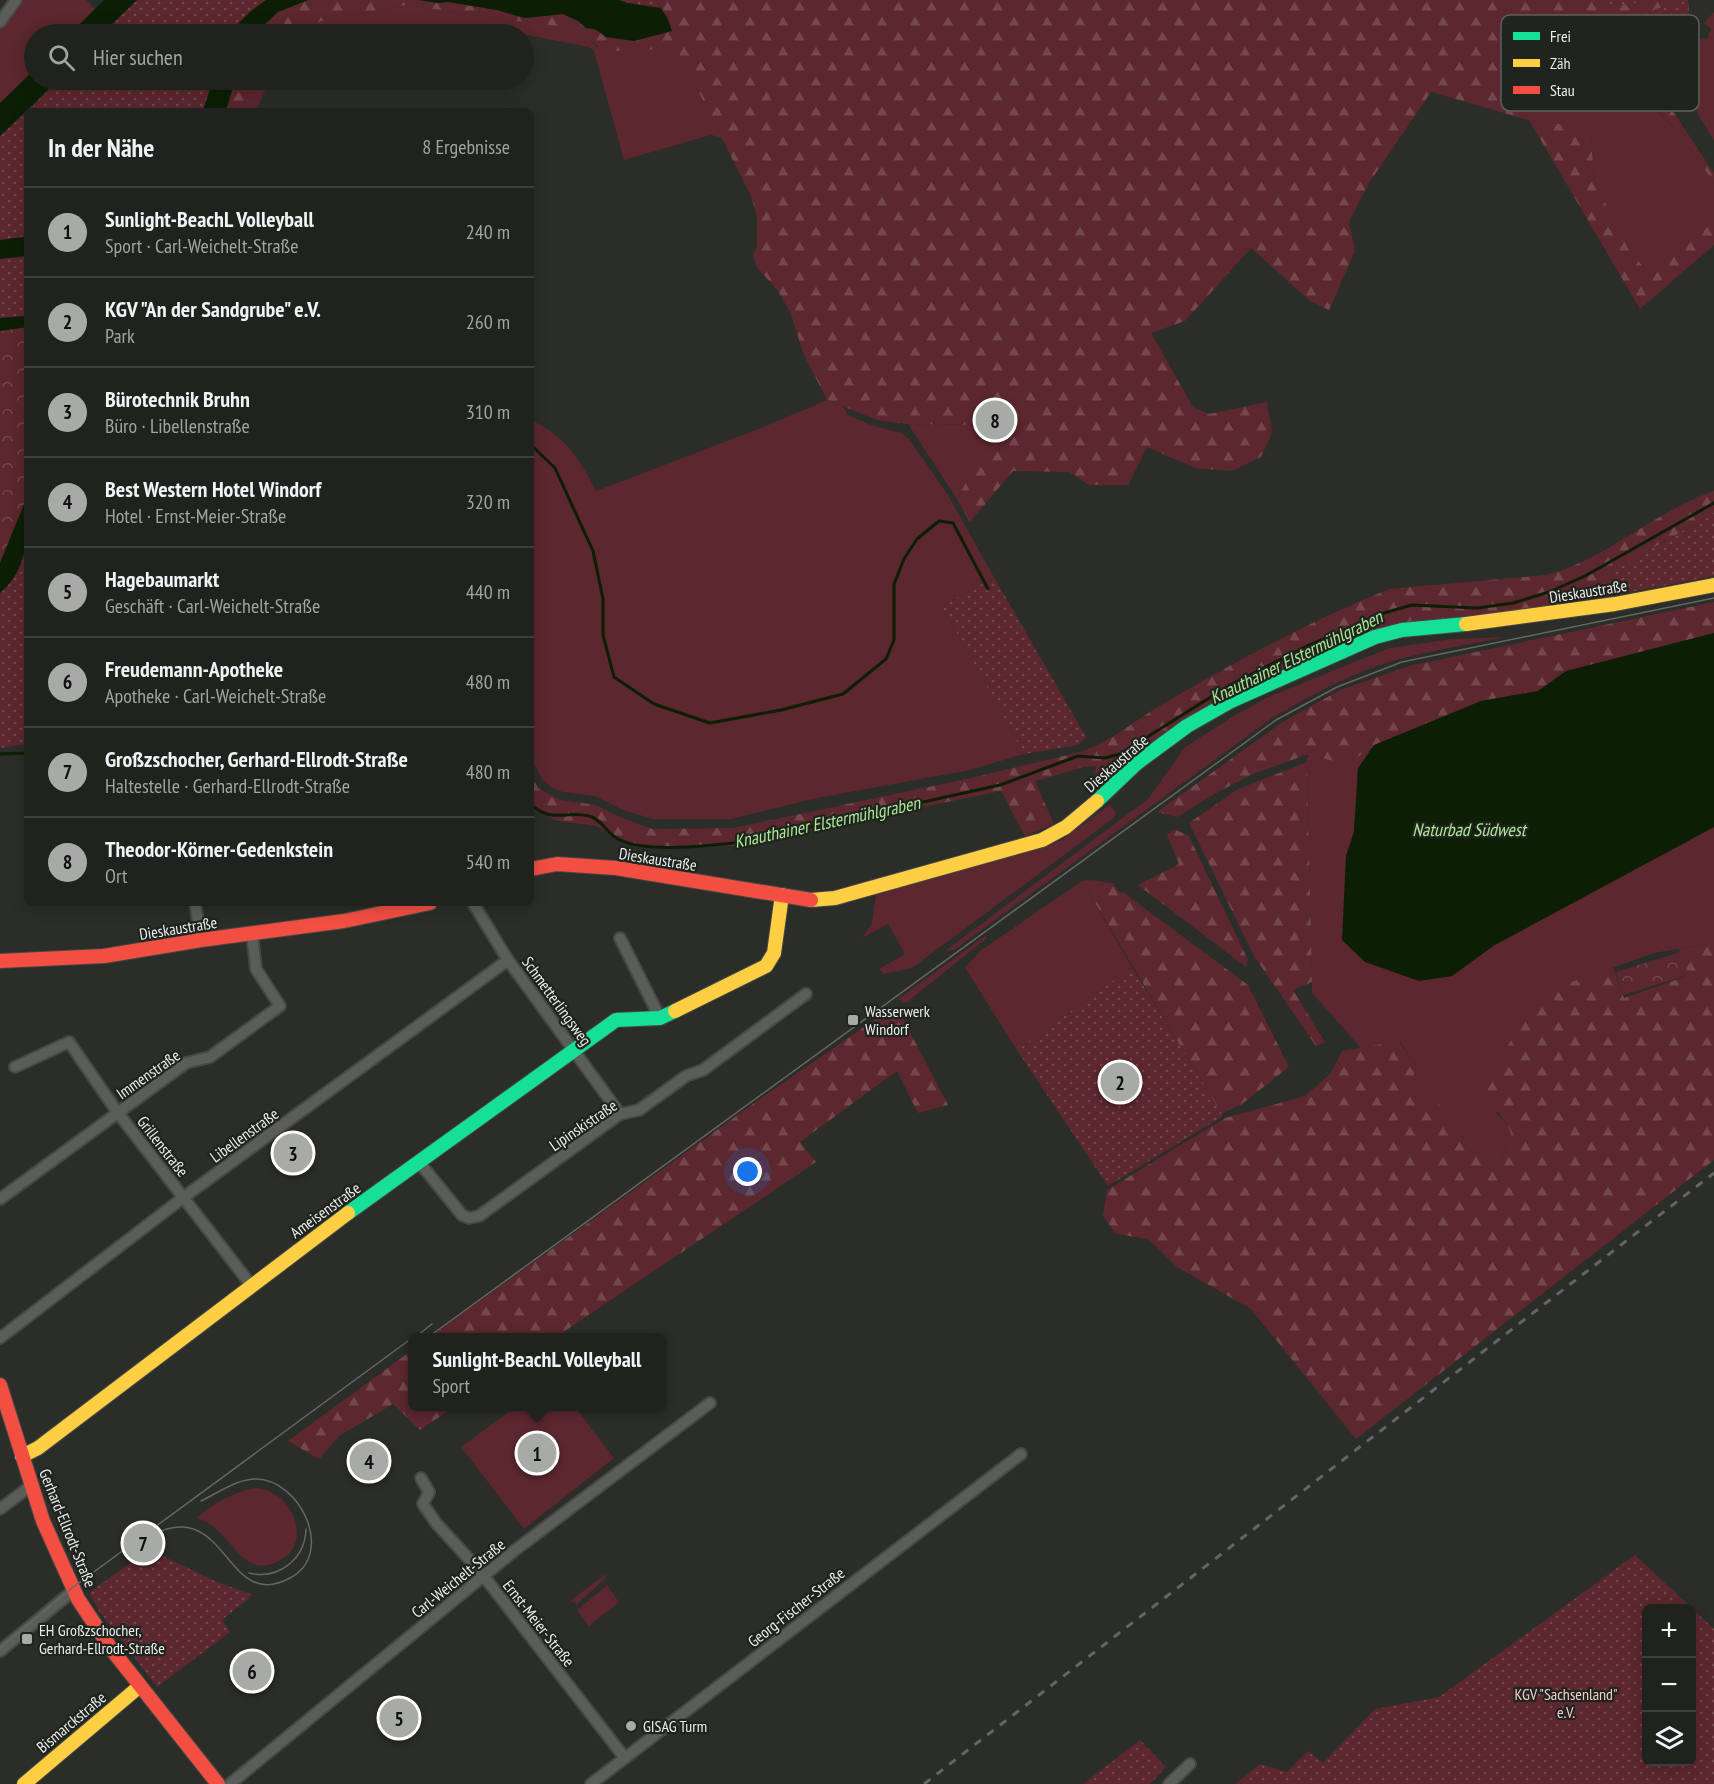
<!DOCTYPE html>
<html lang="de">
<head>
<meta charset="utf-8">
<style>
  :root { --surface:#20221e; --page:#2d2f2b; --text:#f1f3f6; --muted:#a2a4a4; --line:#3d3f3c; --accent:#a7aaa6 }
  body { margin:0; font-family:"PT Sans Narrow",sans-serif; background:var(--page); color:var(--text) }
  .controls { position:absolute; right:18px; bottom:18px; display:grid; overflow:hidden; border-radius:9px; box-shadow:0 3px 15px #0003 }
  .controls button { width:54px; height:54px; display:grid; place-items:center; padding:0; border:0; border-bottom:2px solid var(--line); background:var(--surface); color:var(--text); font:30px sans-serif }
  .you { position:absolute; left:748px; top:1172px; width:21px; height:21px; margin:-15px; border:4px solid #fff; border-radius:50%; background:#1a73e8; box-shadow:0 0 0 9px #1a73e833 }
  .badge { display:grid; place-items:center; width:39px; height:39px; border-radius:50%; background:var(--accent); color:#111; font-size:20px; font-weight:700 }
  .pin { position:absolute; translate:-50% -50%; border:3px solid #fff; box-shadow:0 2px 6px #0006 }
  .popup { position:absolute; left:408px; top:1333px; width:258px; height:78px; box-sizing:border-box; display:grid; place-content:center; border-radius:9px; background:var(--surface); filter:drop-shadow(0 2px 4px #0005); font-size:20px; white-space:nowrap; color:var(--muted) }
  .popup b { font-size:22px; color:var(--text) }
  .popup::after { content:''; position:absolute; left:50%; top:100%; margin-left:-12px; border:12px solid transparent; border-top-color:var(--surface) }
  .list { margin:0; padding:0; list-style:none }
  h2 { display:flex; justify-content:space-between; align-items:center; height:78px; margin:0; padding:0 24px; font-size:26px }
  h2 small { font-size:20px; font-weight:400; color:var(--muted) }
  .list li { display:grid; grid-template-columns:39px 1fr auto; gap:18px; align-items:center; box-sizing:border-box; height:90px; padding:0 24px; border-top:2px solid var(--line) }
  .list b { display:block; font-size:22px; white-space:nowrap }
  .list p { margin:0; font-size:20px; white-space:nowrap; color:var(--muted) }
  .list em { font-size:20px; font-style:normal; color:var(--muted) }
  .icon { flex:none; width:33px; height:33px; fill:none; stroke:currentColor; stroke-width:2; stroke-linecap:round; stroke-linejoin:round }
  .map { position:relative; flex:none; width:1714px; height:1784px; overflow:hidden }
  .search { position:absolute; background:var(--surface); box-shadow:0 3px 15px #0003; left:24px; top:24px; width:510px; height:66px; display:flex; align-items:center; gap:15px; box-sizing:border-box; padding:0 21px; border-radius:33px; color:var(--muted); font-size:22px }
  .panel { position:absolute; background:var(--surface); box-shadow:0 3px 15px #0003; left:24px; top:108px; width:510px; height:798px; border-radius:9px }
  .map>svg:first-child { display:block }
  .grass { fill:#5c272f }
  .forest { fill:url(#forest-firs) }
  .park { fill:url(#park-crowns) }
  .garden { fill:url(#garden-dots); fill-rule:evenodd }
  .water { fill:#0c1f05 }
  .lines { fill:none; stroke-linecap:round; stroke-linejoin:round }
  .stream { stroke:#0c1f05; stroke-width:3 }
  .street-casing { stroke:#464845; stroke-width:14 }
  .fast-casing { stroke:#464845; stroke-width:16 }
  .slow-casing { stroke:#464845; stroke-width:16 }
  .jam-casing { stroke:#464845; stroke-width:16 }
  .street { stroke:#5b5d5a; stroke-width:10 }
  .fast { stroke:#16e098; stroke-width:14 }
  .slow { stroke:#ffcf43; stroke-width:14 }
  .jam { stroke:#f24e42; stroke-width:14 }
  .tram { stroke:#656664; stroke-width:1.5 }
  .rail { stroke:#656664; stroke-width:3; stroke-dasharray:8 8; stroke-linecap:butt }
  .poi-dot { fill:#a7aaa6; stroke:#1f241e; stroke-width:2 }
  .labels { text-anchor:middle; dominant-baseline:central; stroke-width:4.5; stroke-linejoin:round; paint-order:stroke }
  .street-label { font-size:16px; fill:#ebeeea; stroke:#1f241e }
  .poi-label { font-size:16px; fill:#ebeeea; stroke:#1f241e; text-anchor:start }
  .park-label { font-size:16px; fill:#f6cacd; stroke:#1f241e }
  .water-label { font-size:18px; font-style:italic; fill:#abe896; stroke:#1f241e }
  .key { fill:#1f241e; stroke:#5c615b; stroke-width:1.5 }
  .key-label { font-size:16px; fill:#ebeeea }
</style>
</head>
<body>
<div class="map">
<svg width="1714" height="1784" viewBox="0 0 1714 1784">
  <defs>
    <pattern id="forest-firs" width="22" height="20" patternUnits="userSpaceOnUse" patternTransform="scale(1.5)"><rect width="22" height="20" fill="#5c272f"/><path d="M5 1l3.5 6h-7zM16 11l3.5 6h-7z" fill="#74474d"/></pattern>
    <pattern id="park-crowns" width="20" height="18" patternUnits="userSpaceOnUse" patternTransform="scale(1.5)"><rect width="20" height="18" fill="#5c272f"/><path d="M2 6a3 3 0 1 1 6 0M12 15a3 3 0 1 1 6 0" fill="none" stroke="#74474d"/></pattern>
    <pattern id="garden-dots" width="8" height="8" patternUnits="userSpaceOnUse" patternTransform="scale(1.5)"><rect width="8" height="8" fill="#5c272f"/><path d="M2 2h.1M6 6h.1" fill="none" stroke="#74474d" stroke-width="1.8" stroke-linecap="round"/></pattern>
  </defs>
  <rect width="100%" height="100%" fill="#2a2d28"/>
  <g class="grass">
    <polygon points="22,0 86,0 95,9 70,34 34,34 34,70 0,103 0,29"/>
    <polygon points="406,5 573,29 582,32 597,47 673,40 722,138 711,135 624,160 594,51 589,47 516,33 440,25 380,25 316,34 284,34 303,25"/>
    <polygon points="1714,12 1714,141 1699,116 1691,93 1691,40 1707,39 1711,29 1704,23"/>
    <polygon points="1672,56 1669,82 1670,107 1657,111 1677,131 1714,183 1714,212 1645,269 1629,250 1594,180 1591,136 1529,114 1526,63"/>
    <polygon points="253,80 270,80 256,111 240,111"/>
    <path d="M827 400 843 406 848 415 871 425 901 433 909 439 948 495 994 577 942 606 1024 754 970 770 817 798 731 819H652L623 810 595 796 563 792 552 788 542 779 531 758V420C566 437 579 458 596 491L756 430Z"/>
    <polygon points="908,424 998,425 957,499"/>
    <path d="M1508 637C1473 644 1438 649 1404 658 1356 670 1313 694 1271 719L954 950 945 951 1148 799 1185 747 1232 717 1268 697 1389 648 1453 639Z"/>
    <polygon points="1538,691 1481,701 1358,768 1354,832 1346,856 1452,976 1493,946 1714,827 1714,943 1654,953 1542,993 1496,1113 1507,1124 1511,1134 1506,1143 1501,1165 1482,1158 1466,1146 1463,1137 1438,1104 1423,1099 1411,1090 1415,1065 1400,1041 1361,1048 1312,993 1307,759 1318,735 1369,705"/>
    <polygon points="1109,805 1116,812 1115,817 912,968 883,974 879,969 905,954 888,924 862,938 872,923 876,895 1039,848 1062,840"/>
    <polygon points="1082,881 1132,967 1017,1050 965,968 980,951"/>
    <polygon points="985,936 987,938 907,1002 904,1003 898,999"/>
    <polygon points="515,1407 575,1407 614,1458 524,1529 461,1447"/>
    <path d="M258 1488C291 1492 314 1540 281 1560 248 1579 236 1546 217 1530 211 1524 204 1521 197 1518 212 1504 237 1490 258 1488Z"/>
    <polygon points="606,1574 606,1578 577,1604 570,1601"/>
    <polygon points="607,1585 619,1602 589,1626 577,1610"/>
  </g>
  <g class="forest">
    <polygon points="308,0 419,0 437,3 448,2 497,10 525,18 563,14 578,21 586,28 634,41 671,30 667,17 657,0 1688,0 1690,27 1672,56 1526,63 1529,113 1591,136 1594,180 1629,250 1645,269 1714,212 1714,245 1640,309 1529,120 1431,92 1369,183 1349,222 1355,251 1329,310 1310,301 1251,248 1185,321 1151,333 1193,407 1209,414 1267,402 1272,433 1261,457 1232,471 1195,468 1147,447 1128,485 1089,485 1069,472 1013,471 970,522 957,499 997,425 908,424 880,421 827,400 803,353 791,314 778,291 756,266 753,255 757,246 757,217 751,196 673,41 660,49 624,51 603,50 582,33 573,29 406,5 303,25 284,34 254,34 278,12"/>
    <polygon points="230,80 253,80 240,111 225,111 230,102"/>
    <polygon points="1670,107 1714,173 1714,183 1677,131 1657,110"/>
    <path d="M1714 491V513L1610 573 1620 594 1350 643 1229 693 1131 756 1103 777 1095 778 1096 766 1084 767 1035 781 1054 824 1025 836 1001 791 730 846 642 848 596 826 558 821 531 809V774L538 788 560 800 596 805 620 817 652 829 733 828 971 778 1080 752C1111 742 1135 720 1163 704 1236 661 1310 621 1389 589L1546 575C1608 559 1654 511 1714 491Z"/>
    <polygon points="1714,602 1714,633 1565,672 1538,691 1481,701 1374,745 1346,766 1320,757 1306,755 1253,774 1216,793 1177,817 1157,812 1281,723 1340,690 1409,666"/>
    <polygon points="1307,762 1312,982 1293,990 1325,1042 1316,1046 1254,956 1189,823 1238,789"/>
    <polygon points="1174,829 1189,836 1248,960 1246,967 1138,885 1179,864 1167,835"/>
    <polygon points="1088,880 1113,883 1119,892 1124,893 1248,985 1289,1067 1242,1104 1221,1114 1082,881"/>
    <polygon points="1714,943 1714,1160 1356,1439 1251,1309 1177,1267 1148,1239 1116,1234 1103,1216 1107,1190 1225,1118 1305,1096 1331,1073 1342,1051 1399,1041 1415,1065 1412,1090 1423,1099 1438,1103 1463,1137 1466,1146 1482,1158 1501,1165 1506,1143 1511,1134 1507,1124 1481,1091 1514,1035 1542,993 1613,967 1624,998 1687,976 1679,949"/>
    <polygon points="893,1007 899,1011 948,1105 918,1113 897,1071 800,1142 816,1162 556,1337 430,1337 760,1099"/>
    <polygon points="412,1350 412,1406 454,1407 420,1430 393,1404 339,1436 319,1459 288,1441"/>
  </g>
  <g class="park">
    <polygon points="27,327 27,497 0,563 0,331"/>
    <polygon points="1681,952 1688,975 1623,995 1616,972"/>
  </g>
  <g class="garden">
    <polygon points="137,0 266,0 251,11 228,34 102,34"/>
    <polygon points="618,0 657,0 660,8 628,3"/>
    <polygon points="1609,0 1653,0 1609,7"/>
    <polygon points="1688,1 1689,28 1672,56 1560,61 1556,37 1623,17"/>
    <polygon points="58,80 213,80 203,111 28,111"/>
    <polygon points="27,112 27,238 0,240 0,136"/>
    <polygon points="27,256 27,316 0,318 0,259"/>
    <polygon points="1714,513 1714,576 1620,594 1610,573"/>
    <path d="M27 546V744L0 748V593C15 580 20 564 27 546Z"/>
    <polygon points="994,577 1086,737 1078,745 1024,754 942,606"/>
    <polygon points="1132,967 1223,1116 1108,1186 1017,1050"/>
    <polygon points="156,1553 215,1581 253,1595 222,1620 230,1632 157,1687 99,1611 89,1593 141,1555"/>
    <path d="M1635 1555 1714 1629V1784H1235L1260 1764 1287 1772 1308 1751 1323 1763 1375 1709 1439 1697ZM1646 1608H1692V1762H1646Z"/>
    <polygon points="1140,1740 1166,1767 1150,1784 1083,1784"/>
  </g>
  <g class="water">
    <polygon points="104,0 137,0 102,34 70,34"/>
    <polygon points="266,0 308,0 278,12 254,34 228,34 251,11"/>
    <polygon points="419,0 618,0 628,3 660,8 667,17 672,31 634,41 606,37 595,29 586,28 578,21 563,14 525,18 497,10 448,2 437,3"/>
    <polygon points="34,70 34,80 58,80 0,136 0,103"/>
    <polygon points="213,80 230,80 232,91 225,111 203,111"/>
    <polygon points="22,237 27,238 27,256 0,259 0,240"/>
    <polygon points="27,316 27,327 0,331 0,318"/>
    <path d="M27 497C27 534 30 567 0 593V563Z"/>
    <polygon points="1714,633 1714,827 1493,946 1452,976 1419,981 1365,962 1342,940 1346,856 1354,832 1358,768 1374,745 1481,701 1538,691 1566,671"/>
  </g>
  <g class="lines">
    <g class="stream">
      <polyline points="531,445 555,468 593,551 603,599 603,635 614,677 654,704 710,723 781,710 843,694 886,659 894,640 894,584 904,559 917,539 939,521 953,523 988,589"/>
      <polyline points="0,754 27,753"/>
      <path d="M531 805C555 824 565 810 589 816 601 819 607 833 618 839 644 854 713 845 743 842L1000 785 1078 756 1105 758 1120 754 1230 685 1305 647 1384 613 1412 605 1477 608 1513 603 1549 592 1585 576 1714 503"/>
    </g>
    <defs>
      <g id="street">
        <polyline points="0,22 16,0"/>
        <polyline points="195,903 201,940"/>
        <polyline points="473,903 508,960 620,1114"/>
        <polyline points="620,938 660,1018"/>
        <polyline points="15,1067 69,1042 118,1113 251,1285"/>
        <polyline points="419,1162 462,1215 469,1218 479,1216 620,1114 639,1110 686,1076 703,1070 806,994"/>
        <polyline points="0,1199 186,1063 210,1057 280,1006 256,969 252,934"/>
        <polyline points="0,1338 184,1197 508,960"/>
        <polyline points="421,1478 429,1492 423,1504 436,1523 479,1570 625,1758"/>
        <polyline points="0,1509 32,1485"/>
        <polyline points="0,1651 74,1590"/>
        <polyline points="230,1784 514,1551 710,1403"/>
        <polyline points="591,1784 1021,1454"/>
        <polyline points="1169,1784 1190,1764"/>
      </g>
      <g id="fast">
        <polyline points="1097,801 1137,763 1187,726 1231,701 1375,637 1402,630 1466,624"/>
        <polyline points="348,1213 616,1020 660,1018 675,1011"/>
      </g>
      <g id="slow">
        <polyline points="1466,624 1615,604 1714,585"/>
        <polyline points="811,900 835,898 1042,840 1066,827 1097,801"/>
        <polyline points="675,1011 766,966 774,953 782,895"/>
        <polyline points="22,1456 38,1448 348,1213"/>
        <polyline points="24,1784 140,1686"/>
      </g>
      <g id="jam">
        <polyline points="531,869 557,864 616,868 811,900"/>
        <polyline points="0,961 104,956 201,940 344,921 430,903"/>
        <polyline points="0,1385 43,1521 78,1599 112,1650 218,1784"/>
      </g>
    </defs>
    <use href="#street" class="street-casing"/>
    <use href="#fast" class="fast-casing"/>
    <use href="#slow" class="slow-casing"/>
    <use href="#jam" class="jam-casing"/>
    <use href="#street" class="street"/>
    <use href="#fast" class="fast"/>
    <use href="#slow" class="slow"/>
    <use href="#jam" class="jam"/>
    <g class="tram">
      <polyline points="414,1338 432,1324"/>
      <polyline points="427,1338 1276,720 1337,687 1402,662 1714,598"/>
      <path d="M154 1534C228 1498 225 1613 290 1578 336 1554 300 1479 256 1479 236 1479 218 1493 201 1501"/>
      <path d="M249 1573C279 1580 305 1559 306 1529"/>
      <polyline points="0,1648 72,1588 412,1338"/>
    </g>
    <polyline class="rail" points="924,1784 1714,1173"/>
  </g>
  <g class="poi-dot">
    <rect x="847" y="1014" width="12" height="12" rx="3"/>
    <rect x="21" y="1633" width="12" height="12" rx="3"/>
    <circle cx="631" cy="1726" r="6"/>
  </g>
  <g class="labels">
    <g class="street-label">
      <text transform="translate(1588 591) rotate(-9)">Dieskaustraße</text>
      <text transform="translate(1116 763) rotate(-41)">Dieskaustraße</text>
      <text transform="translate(658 859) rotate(9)">Dieskaustraße</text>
      <text transform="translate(178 928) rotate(-9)">Dieskaustraße</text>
      <text transform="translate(557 1001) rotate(54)">Schmetterlingsweg</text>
      <text transform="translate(148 1074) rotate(-35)">Immenstraße</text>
      <text transform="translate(583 1125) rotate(-34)">Lipinskistraße</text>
      <text transform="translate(244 1135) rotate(-36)">Libellenstraße</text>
      <text transform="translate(163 1146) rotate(52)">Grillenstraße</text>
      <text transform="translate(325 1210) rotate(-36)">Ameisenstraße</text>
      <text transform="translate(68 1528) rotate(68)">Gerhard-Ellrodt-Straße</text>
      <text transform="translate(458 1578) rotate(-39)">Carl-Weichelt-Straße</text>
      <text transform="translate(796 1607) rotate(-38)">Georg-Fischer-Straße</text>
      <text transform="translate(539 1623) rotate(52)">Ernst-Meier-Straße</text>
      <text transform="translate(71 1722) rotate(-40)">Bismarckstraße</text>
    </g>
    <g class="poi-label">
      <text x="865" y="1011">Wasserwerk<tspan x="865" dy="18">Windorf</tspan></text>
      <text x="39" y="1630">EH Großzschocher,<tspan x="39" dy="18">Gerhard-Ellrodt-Straße</tspan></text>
      <text x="643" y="1726">GISAG Turm</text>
    </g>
    <g class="park-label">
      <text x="1566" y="1694">KGV "Sachsenland"<tspan x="1566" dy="18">e.V.</tspan></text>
    </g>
    <g class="water-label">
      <text transform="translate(1296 657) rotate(-26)">Knauthainer Elstermühlgraben</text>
      <text transform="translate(827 822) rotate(-12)">Knauthainer Elstermühlgraben</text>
      <text x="1469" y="829">Naturbad Südwest</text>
    </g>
  </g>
  <rect x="1501" y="15" width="198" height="96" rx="9" class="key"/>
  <rect x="1513" y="32" width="27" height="8" fill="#16e098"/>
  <rect x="1513" y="59" width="27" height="8" fill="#ffcf43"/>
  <rect x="1513" y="86" width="27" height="8" fill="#f24e42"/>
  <g class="key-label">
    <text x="1550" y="42">Frei</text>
    <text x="1550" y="69">Zäh</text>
    <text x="1550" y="96">Stau</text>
  </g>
</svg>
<div class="controls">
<button>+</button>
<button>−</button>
<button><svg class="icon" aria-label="layers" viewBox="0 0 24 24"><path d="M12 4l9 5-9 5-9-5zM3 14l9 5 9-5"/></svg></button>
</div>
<div class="you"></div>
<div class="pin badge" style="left:537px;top:1453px">1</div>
<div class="popup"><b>Sunlight-BeachL Volleyball</b>Sport</div>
<div class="pin badge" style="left:1120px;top:1082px">2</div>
<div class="pin badge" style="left:293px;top:1153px">3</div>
<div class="pin badge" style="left:369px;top:1461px">4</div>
<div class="pin badge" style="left:399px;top:1718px">5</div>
<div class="pin badge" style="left:252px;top:1671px">6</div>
<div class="pin badge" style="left:143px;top:1543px">7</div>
<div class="pin badge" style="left:995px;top:420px">8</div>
<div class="search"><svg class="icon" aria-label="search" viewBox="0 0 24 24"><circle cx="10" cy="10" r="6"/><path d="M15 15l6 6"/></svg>Hier suchen</div>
<section class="panel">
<h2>In der Nähe<small>8 Ergebnisse</small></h2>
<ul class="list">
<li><span class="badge">1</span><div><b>Sunlight-BeachL Volleyball</b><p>Sport · Carl-Weichelt-Straße</p></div><em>240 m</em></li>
<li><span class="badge">2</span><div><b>KGV &quot;An der Sandgrube&quot; e.V.</b><p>Park</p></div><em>260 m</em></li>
<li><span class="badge">3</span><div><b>Bürotechnik Bruhn</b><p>Büro · Libellenstraße</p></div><em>310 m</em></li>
<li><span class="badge">4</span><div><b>Best Western Hotel Windorf</b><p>Hotel · Ernst-Meier-Straße</p></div><em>320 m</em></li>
<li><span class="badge">5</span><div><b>Hagebaumarkt</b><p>Geschäft · Carl-Weichelt-Straße</p></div><em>440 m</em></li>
<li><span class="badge">6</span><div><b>Freudemann-Apotheke</b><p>Apotheke · Carl-Weichelt-Straße</p></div><em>480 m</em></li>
<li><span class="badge">7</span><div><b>Großzschocher, Gerhard-Ellrodt-Straße</b><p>Haltestelle · Gerhard-Ellrodt-Straße</p></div><em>480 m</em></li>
<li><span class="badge">8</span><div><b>Theodor-Körner-Gedenkstein</b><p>Ort</p></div><em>540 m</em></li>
</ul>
</section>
</div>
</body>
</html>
